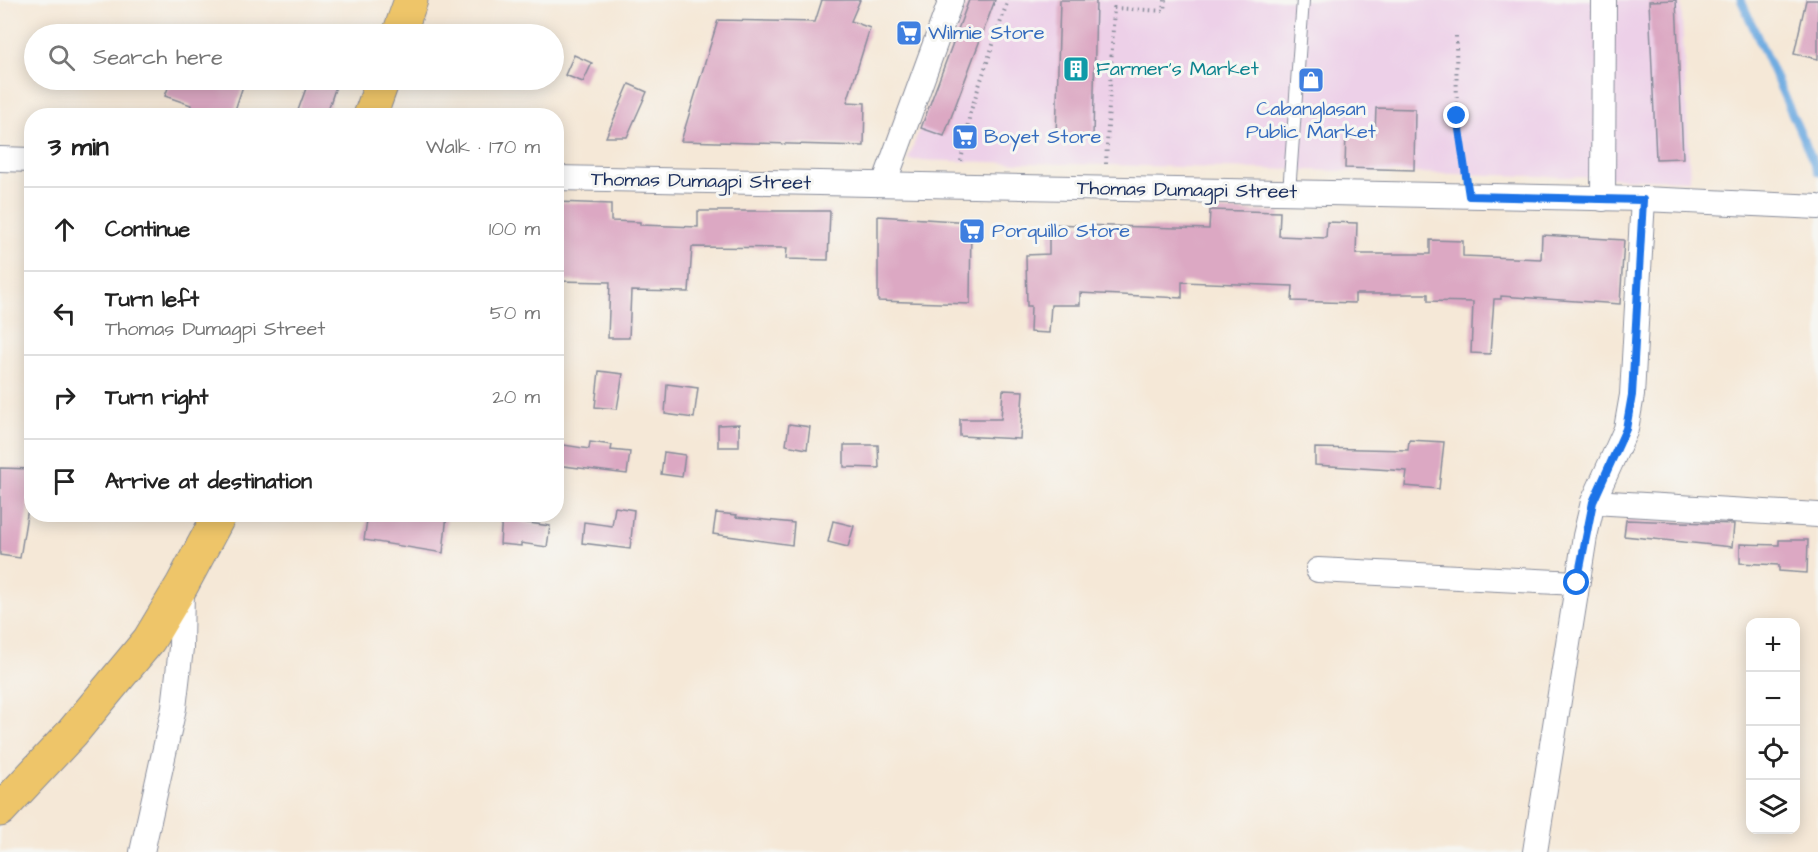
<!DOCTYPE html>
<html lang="en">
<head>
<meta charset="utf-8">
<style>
  :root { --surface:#fff; --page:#f6f6f6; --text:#222; --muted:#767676; --line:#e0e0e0 }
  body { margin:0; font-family:"Architects Daughter",sans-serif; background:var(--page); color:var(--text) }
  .controls { position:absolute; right:18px; bottom:18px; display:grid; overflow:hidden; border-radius:12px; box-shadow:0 3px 15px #0003 }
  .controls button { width:54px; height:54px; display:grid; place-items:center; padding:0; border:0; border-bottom:2px solid var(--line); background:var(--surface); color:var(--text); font:30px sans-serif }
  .stop { position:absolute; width:18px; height:18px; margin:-14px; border:4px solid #1a73e8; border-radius:50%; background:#fff }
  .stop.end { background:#1a73e8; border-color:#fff; box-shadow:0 2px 6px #0008 }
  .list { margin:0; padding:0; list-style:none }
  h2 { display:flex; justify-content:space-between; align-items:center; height:78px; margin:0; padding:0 24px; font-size:26px }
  h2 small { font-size:20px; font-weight:400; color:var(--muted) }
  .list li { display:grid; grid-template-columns:39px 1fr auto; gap:18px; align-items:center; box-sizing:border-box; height:84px; padding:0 24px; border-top:2px solid var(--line) }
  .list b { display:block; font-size:22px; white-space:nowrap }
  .list p { margin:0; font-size:20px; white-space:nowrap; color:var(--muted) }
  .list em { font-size:20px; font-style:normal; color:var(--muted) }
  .icon { flex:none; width:33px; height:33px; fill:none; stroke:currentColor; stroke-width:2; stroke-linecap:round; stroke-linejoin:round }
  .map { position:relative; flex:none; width:1818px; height:852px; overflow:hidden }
  .search { position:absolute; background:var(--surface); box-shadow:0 3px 15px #0003; left:24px; top:24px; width:540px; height:66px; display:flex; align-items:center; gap:15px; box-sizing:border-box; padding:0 21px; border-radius:33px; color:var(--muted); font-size:22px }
  .panel { position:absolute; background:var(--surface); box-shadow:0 3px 15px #0003; left:24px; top:108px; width:540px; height:414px; border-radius:24px }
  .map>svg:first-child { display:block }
  .built { fill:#edd0e8 }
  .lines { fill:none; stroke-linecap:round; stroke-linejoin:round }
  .stream { stroke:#6face1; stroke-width:8 }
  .building { fill:#dca8c3 }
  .service-casing { stroke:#888c9a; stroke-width:14 }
  .minor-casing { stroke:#888c9a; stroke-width:26 }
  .primary-casing { stroke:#888c9a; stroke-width:35 }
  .path { stroke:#888c9a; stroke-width:4; stroke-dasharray:1.5 4.5; stroke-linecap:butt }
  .service { stroke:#fff; stroke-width:12 }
  .minor { stroke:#fff; stroke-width:24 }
  .primary { stroke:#eec569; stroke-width:33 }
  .route { stroke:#1a73e8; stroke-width:8 }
  .labels { text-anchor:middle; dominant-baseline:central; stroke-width:6; stroke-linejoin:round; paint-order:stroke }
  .shop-label { font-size:20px; fill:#366cbe; stroke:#f6f6f2; text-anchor:start }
  .culture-label { font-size:20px; fill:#0d838f; stroke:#f6f6f2; text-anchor:start }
  .street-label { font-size:20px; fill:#1b2f5e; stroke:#f6f6f2 }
</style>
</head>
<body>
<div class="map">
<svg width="1818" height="852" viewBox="0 0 1818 852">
  <rect width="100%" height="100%" fill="#f6f6f2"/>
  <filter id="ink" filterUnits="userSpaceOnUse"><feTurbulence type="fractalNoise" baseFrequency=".0167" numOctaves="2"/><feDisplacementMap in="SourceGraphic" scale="12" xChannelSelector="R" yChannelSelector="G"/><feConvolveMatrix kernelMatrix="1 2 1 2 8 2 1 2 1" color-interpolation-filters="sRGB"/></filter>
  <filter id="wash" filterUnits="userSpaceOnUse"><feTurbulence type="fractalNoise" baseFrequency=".008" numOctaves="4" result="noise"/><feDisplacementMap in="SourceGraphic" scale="24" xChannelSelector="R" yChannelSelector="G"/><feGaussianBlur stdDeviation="1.35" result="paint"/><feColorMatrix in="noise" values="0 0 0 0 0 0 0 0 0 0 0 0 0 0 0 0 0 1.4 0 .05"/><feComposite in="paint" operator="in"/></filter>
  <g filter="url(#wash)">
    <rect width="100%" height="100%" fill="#f5e8d7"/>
    <polygon class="built" points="968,0 1681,0 1690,180 908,160"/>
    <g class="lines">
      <polyline class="stream" points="1741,0 1818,172"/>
    </g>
    <g id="blocks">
      <g class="building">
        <polygon points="822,0 860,0 851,21 870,28 847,102 865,103 864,146 681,141 718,20 815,22"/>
        <polygon points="969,0 995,0 944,136 921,128"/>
        <polygon points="1060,0 1096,0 1093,138 1056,137"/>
        <polygon points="1676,0 1683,158 1656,159 1649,1"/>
        <polygon points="1806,0 1818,0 1818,59 1794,54"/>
        <polygon points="574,55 592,63 583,82 565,75"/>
        <polygon points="171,80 245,80 233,116 190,116 191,105 165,96"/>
        <polygon points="309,80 338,80 326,116 296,116"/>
        <polygon points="629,84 647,92 627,137 606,137"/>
        <polygon points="1376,108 1415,109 1414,170 1345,168 1346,133 1375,134"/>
        <polygon points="556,202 611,204 611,221 640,222 640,225 698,227 698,211 830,211 828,260 786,259 787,248 692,247 689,292 631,291 629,338 608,338 610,282 556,281"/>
        <polygon points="1210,210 1280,212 1279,236 1326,238 1327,222 1357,223 1356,254 1430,254 1430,240 1463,241 1463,256 1541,259 1542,235 1624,240 1620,304 1501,296 1501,299 1494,299 1490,354 1471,353 1473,302 1428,301 1428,294 1355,294 1355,303 1292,301 1293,286 1182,282 1182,298 1080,293 1080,305 1051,305 1049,333 1030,332 1031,306 1027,306 1026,255 1049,254 1049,224 1209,229"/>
        <polygon points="878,216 971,222 970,304 878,301"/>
        <polygon points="599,371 623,374 617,409 595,407"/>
        <polygon points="667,384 698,388 694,418 665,414"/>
        <polygon points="1003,390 1023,391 1020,439 960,436 960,419 1001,419"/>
        <polygon points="739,424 739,447 718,447 718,425"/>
        <polygon points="789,424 810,427 807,449 786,445"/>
        <polygon points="1409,440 1444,442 1439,489 1405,486 1407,471 1315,465 1315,448 1408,450"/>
        <polygon points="590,442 612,445 611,450 630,452 627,474 556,465 558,444 589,449"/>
        <polygon points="844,445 878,445 879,468 844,467"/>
        <polygon points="664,452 685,455 682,477 661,474"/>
        <polygon points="0,468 32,469 32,496 30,496 20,558 0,555"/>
        <polygon points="615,507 634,510 630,549 582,543 584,522 612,526"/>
        <polygon points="716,513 737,515 736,517 794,523 792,545 713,534"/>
        <polygon points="368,514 447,514 443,553 364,540"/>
        <polygon points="502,514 522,514 522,522 550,526 547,547 521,543 521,546 500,544"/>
        <polygon points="1626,520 1734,524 1732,547 1624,536"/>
        <polygon points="833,521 854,526 848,547 828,542"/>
        <polygon points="1779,540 1808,540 1807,573 1779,571 1779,565 1740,563 1740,544 1779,545"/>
      </g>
    </g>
  </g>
  <g filter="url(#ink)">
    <use href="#blocks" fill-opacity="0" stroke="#888c9a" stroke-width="1.5"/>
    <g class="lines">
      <defs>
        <polyline id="service" points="1289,192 1303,0"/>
        <g id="minor">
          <polyline points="0,159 32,160"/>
          <polyline points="556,178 1643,199 1818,207"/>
          <polyline points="884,184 951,0"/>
          <polyline points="1603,199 1604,0"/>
          <polyline points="1593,502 1818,515"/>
          <polyline points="1318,570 1577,583"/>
          <polyline points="142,852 174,708 181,648 182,587"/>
          <polyline points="1535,852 1585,536 1593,502 1626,429 1632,395 1643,199"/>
        </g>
        <g id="primary">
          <polyline points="399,34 411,0"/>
          <polyline points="370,116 383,80"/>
          <polyline points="0,810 72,733 149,640 182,585 220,514"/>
        </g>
      </defs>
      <use href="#service" class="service-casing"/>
      <use href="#minor" class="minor-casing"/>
      <use href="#primary" class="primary-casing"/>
      <g class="path">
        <polyline points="1456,36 1457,116 1465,173"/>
        <polyline points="961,161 970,113 1008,0"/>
        <polyline points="1106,164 1114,8 1164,11 1165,0"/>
      </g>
      <use href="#service" class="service"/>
      <use href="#minor" class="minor"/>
      <use href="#primary" class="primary"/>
    </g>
  </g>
  <g class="lines" filter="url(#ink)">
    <polyline class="route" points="1457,116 1469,196 1643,200 1632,395 1626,429 1593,502 1577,583"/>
  </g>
  <defs>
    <symbol id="supermarket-square" viewBox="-11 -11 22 22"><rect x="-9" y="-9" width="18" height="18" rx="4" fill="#3f7fe0" stroke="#f6f6f2"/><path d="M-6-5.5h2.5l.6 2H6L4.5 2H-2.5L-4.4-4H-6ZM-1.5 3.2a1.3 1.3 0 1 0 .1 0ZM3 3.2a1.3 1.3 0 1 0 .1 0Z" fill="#fff"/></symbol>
    <symbol id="building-square" viewBox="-11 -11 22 22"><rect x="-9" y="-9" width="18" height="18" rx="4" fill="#0f9aa8" stroke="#f6f6f2"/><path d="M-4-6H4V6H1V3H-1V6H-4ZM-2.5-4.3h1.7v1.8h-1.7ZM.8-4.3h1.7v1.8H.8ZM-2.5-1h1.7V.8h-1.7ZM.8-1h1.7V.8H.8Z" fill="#fff"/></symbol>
    <symbol id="shop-square" viewBox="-11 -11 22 22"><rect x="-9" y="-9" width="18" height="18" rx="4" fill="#3f7fe0" stroke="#f6f6f2"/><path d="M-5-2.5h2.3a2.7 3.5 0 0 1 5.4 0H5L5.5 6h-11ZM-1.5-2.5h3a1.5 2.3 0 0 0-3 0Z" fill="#fff"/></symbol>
  </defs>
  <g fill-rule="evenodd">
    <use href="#supermarket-square" x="894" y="18" width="30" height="30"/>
    <use href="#building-square" x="1061" y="54" width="30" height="30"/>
    <use href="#shop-square" x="1296" y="65" width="30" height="30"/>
    <use href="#supermarket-square" x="950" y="122" width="30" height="30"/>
    <use href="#supermarket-square" x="957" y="216" width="30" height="30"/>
  </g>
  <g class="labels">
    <g class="shop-label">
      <text x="928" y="33">Wilmie Store</text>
      <text x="1311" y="109" text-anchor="middle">Cabanglasan<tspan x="1311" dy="23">Public Market</tspan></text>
      <text x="984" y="137">Boyet Store</text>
      <text x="992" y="231">Porquillo Store</text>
    </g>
    <g class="culture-label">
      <text x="1096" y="69">Farmer's Market</text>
    </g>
    <g class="street-label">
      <text transform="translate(701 181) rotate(1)">Thomas Dumagpi Street</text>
      <text transform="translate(1187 190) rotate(1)">Thomas Dumagpi Street</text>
    </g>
  </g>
</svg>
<div class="controls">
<button>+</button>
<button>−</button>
<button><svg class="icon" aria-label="locate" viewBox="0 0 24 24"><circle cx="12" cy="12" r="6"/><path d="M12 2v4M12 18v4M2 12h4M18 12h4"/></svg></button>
<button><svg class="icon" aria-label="layers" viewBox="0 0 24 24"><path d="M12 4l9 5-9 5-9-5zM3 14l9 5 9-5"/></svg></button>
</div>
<div class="stop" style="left:1577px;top:583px"></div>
<div class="stop end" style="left:1457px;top:116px"></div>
<div class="search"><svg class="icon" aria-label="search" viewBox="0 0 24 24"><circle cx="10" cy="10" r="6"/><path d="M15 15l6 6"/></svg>Search here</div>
<section class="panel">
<h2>3 min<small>Walk · 170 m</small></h2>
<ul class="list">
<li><svg class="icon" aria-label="ahead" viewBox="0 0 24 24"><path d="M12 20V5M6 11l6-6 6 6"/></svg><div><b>Continue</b></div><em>100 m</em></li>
<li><svg class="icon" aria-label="left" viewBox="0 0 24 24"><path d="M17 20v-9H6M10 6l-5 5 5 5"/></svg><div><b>Turn left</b><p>Thomas Dumagpi Street</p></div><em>50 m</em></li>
<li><svg class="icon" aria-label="right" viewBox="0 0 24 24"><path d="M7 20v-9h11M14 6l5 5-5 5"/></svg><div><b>Turn right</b></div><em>20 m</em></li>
<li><svg class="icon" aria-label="arrive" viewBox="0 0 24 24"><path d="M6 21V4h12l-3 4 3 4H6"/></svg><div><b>Arrive at destination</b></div></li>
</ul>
</section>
</div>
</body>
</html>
